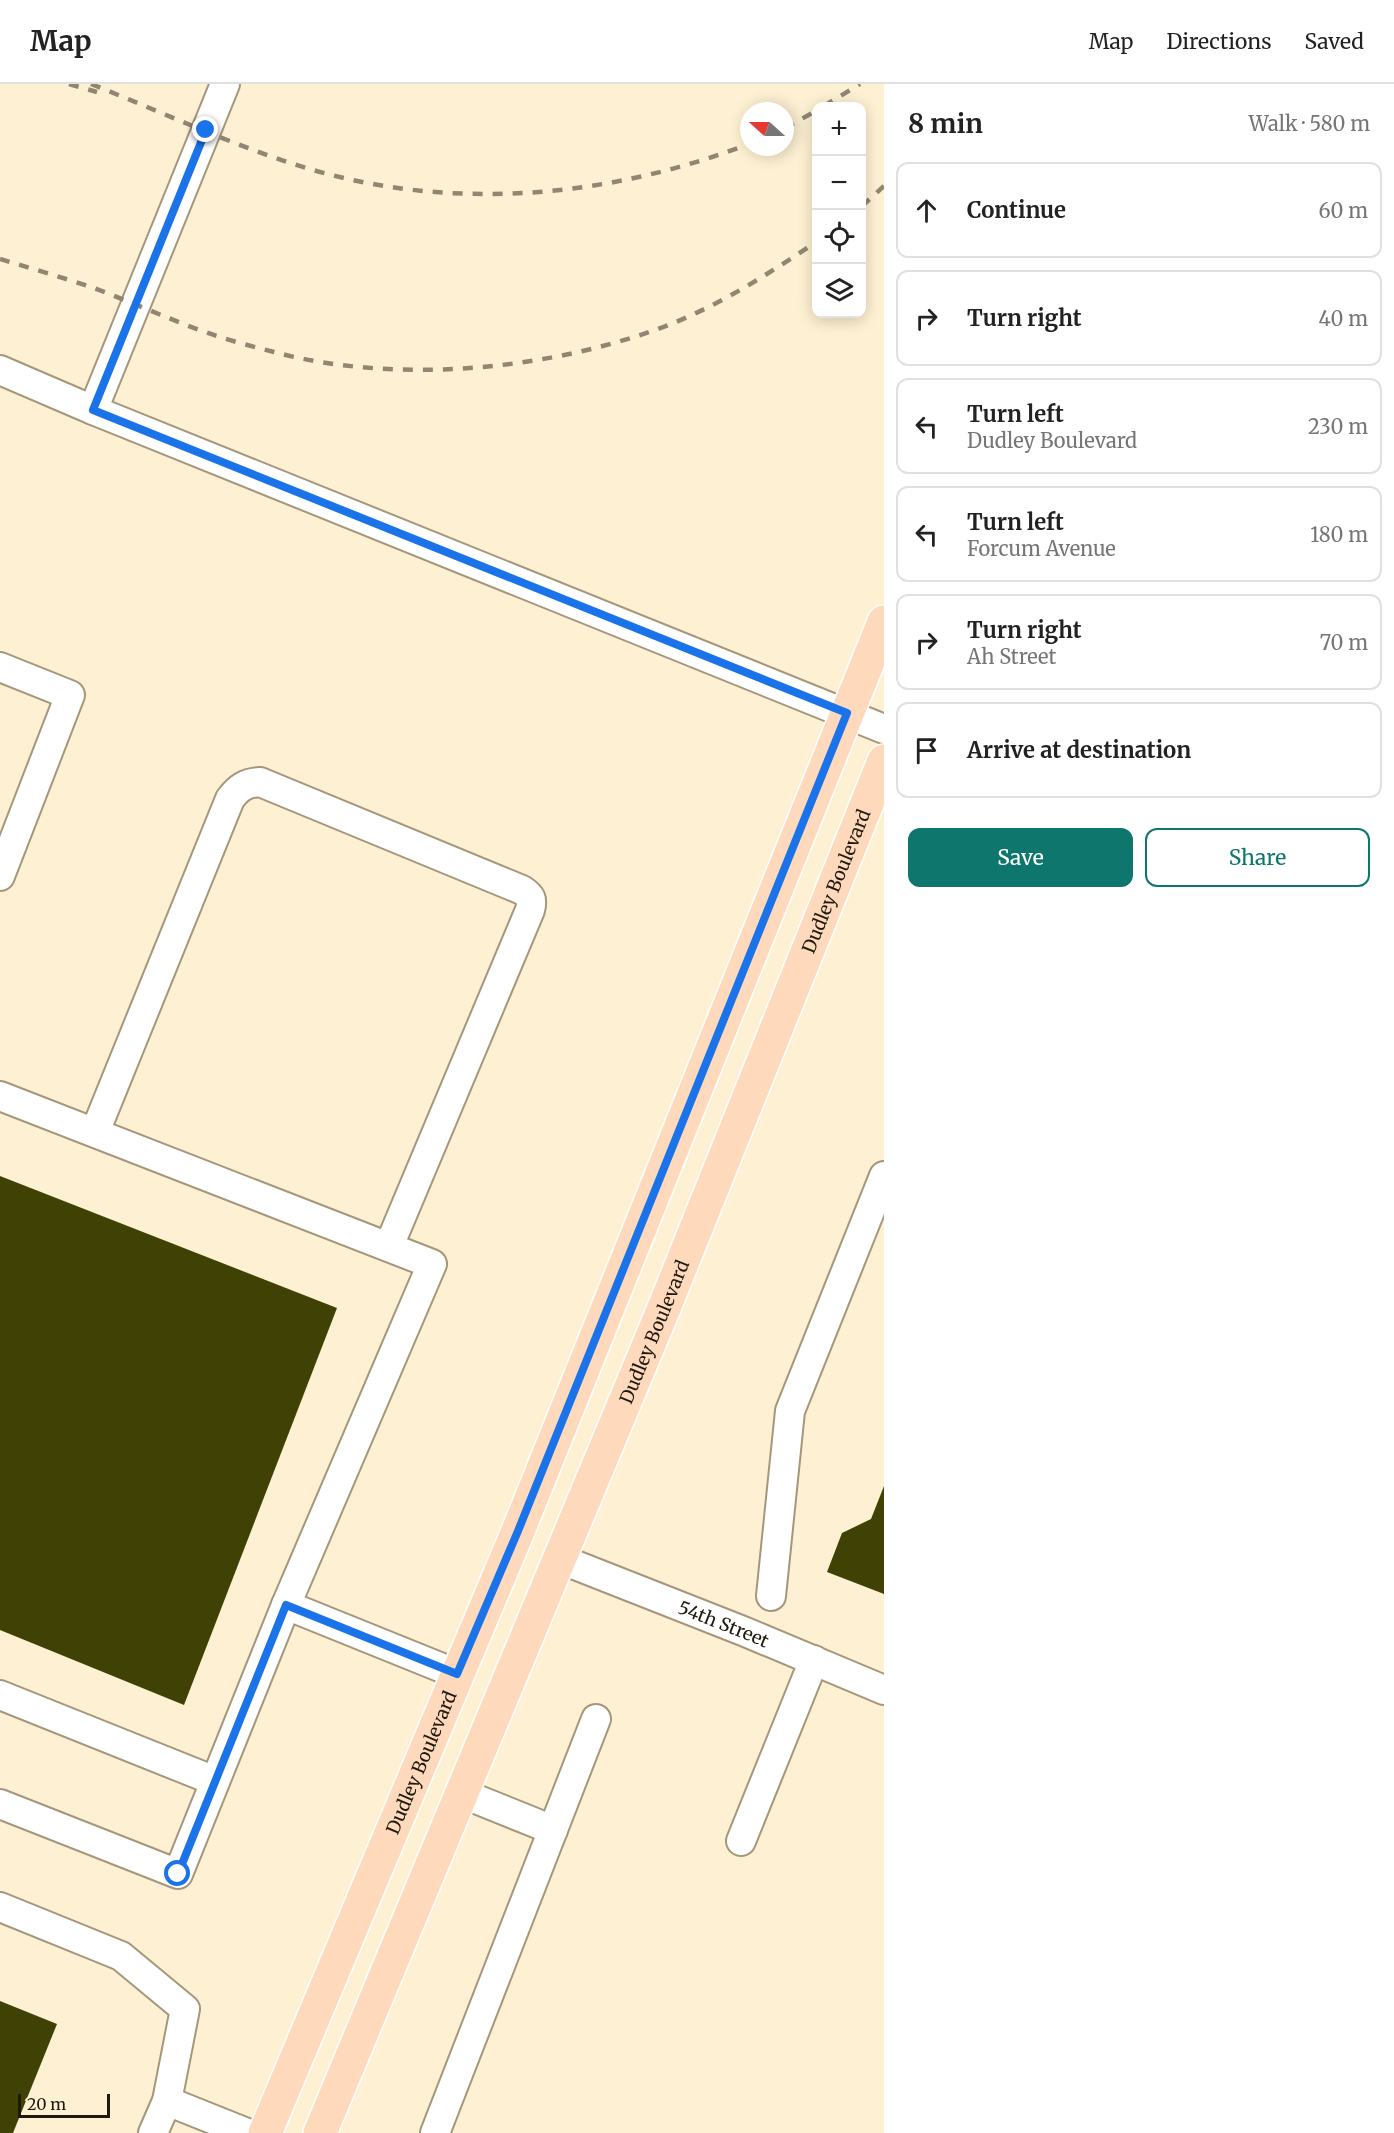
<!DOCTYPE html>
<html lang="en">
<head>
<meta charset="utf-8">
<style>
  :root { --surface:#fff; --page:#f2f2f2; --text:#222; --muted:#767676; --line:#e0e0e0; --accent:#0f766e }
  body { margin:0; font-family:Merriweather,serif; background:var(--page); color:var(--text) }
  .controls { position:absolute; right:18px; top:18px; display:grid; overflow:hidden; border-radius:12px; box-shadow:0 3px 15px #0003 }
  .controls button { width:54px; height:54px; display:grid; place-items:center; padding:0; border:0; border-bottom:2px solid var(--line); background:var(--surface); color:var(--text); font:30px sans-serif }
  .compass { position:absolute; left:740px; top:18px; width:54px; height:54px; border-radius:50%; background:var(--surface); box-shadow:0 3px 15px #0003; rotate:291deg }
  .scale { position:absolute; left:18px; bottom:15px; width:92px; box-sizing:border-box; padding-left:6px; border:3px solid #1e190e; border-top:0; font-size:16px; line-height:21px; white-space:nowrap; color:#1e190e; -webkit-text-stroke:4px #fef0d2; paint-order:stroke }
  .stop { position:absolute; width:18px; height:18px; margin:-14px; border:4px solid #1a73e8; border-radius:50%; background:#fff }
  .stop.end { background:#1a73e8; border-color:#fff; box-shadow:0 2px 6px #0008 }
  .list { margin:0; padding:0; list-style:none }
  h2 { display:flex; justify-content:space-between; align-items:center; height:78px; margin:0; padding:0 24px; font-size:26px }
  h2 small { font-size:20px; font-weight:400; color:var(--muted) }
  .list li { display:grid; grid-template-columns:39px 1fr auto; gap:18px; align-items:center; box-sizing:border-box; height:96px; margin:0 12px 12px; padding:0 12px; border:2px solid var(--line); border-radius:12px }
  .list b { display:block; font-size:22px; white-space:nowrap }
  .list p { margin:0; font-size:20px; white-space:nowrap; color:var(--muted) }
  .list em { font-size:20px; font-style:normal; color:var(--muted) }
  .actions { display:flex; gap:12px; padding:18px 24px }
  .actions a { flex:1; padding:14px 0; border:2px solid var(--accent); border-radius:12px; text-align:center; font-size:21px; color:var(--accent) }
  .actions .main { background:var(--accent); color:#fff }
  .icon { flex:none; width:33px; height:33px; fill:none; stroke:currentColor; stroke-width:2; stroke-linecap:round; stroke-linejoin:round }
  .map { position:relative; flex:none; width:884px; height:2049px; overflow:hidden }
  header { display:flex; align-items:center; gap:36px; box-sizing:border-box; height:84px; padding:0 30px; background:var(--surface); border-bottom:2px solid var(--line) }
  header strong { font-size:28px }
  nav { display:flex; gap:33px; margin-inline-start:auto; font-size:21px }
  main { display:flex }
  aside { flex:1; background:var(--surface) }
  .map>svg:first-child { display:block }
  .building { fill:#404205 }
  .lines { fill:none; stroke-linecap:round; stroke-linejoin:round }
  .minor-casing { stroke:#a4977b; stroke-width:32 }
  .major-casing { stroke:#fff; stroke-width:36 }
  .minor { stroke:#fff; stroke-width:28 }
  .major { stroke:#fed9bc; stroke-width:33 }
  .rail { stroke:#908672; stroke-width:4.5; stroke-dasharray:10 10; stroke-linecap:butt }
  .route { stroke:#1a73e8; stroke-width:8 }
  .labels { text-anchor:middle; dominant-baseline:central; stroke-width:6; stroke-linejoin:round; paint-order:stroke }
  .street-label { font-size:18px; fill:#1e190e; stroke:#fef0d2 }
</style>
</head>
<body>
<header>
<strong>Map</strong>
<nav><a>Map</a><a>Directions</a><a>Saved</a></nav>
</header>
<main>
<div class="map">
<svg width="884" height="2049" viewBox="0 0 884 2049">
  <rect width="100%" height="100%" fill="#fef0d2"/>
  <g class="building">
    <polygon points="0,1092 337,1224 184,1621 0,1546"/>
    <polygon points="884,1402 884,1510 827,1488 842,1449 871,1435"/>
    <polygon points="0,1917 57,1940 13,2049 0,2049"/>
  </g>
  <g class="lines">
    <defs>
      <g id="minor">
        <polyline points="0,286 93,326 884,645"/>
        <polyline points="93,326 225,0"/>
        <polyline points="0,583 70,611 0,792"/>
        <polyline points="0,1012 432,1180 286,1521 178,1790 0,1720"/>
        <path d="M95 1048 230 715C239 703 246 699 260 698L522 806C531 812 533 815 530 826L389 1162"/>
        <path id="s1" d="M560 1475 743 1547 884 1606"/>
        <polyline points="771,1512 790,1327 884,1092"/>
        <polyline points="286,1521 457,1590"/>
        <polyline points="0,1611 215,1697"/>
        <polyline points="461,1709 553,1746"/>
        <polyline points="741,1757 814,1576"/>
        <polyline points="0,1823 121,1872 185,1925 167,2017 153,2049"/>
        <polyline points="167,2017 247,2049"/>
        <polyline points="435,2049 596,1635"/>
      </g>
      <g id="major">
        <path id="s2" d="M265 2049 518 1447 884 538"/>
        <path id="s3" d="M320 2049 664 1224 884 677"/>
      </g>
    </defs>
    <use href="#minor" class="minor-casing"/>
    <use href="#major" class="major-casing"/>
    <use href="#minor" class="minor"/>
    <use href="#major" class="major"/>
    <g class="rail">
      <polyline points="69,0 97,8"/>
      <path d="M91 0C167 30 242 66 320 88 462 127 612 112 749 60"/>
      <polyline points="824,22 860,0"/>
      <polyline points="785,44 816,27"/>
      <polyline points="862,122 884,102"/>
      <path d="M0 175C30 184 61 193 91 203 129 217 166 234 205 248 227 256 251 262 274 268 397 301 553 286 671 240 723 219 770 189 816 158"/>
    </g>
  </g>
  <g class="lines">
    <polyline class="route" points="178,1790 286,1521 457,1590 518,1447 847,629 93,326 206,46"/>
  </g>
  <g class="labels">
    <g class="street-label">
      <text stroke="none"><textPath href="#s3" startOffset="1354">Dudley Boulevard</textPath></text>
      <text stroke="none"><textPath href="#s3" startOffset="868">Dudley Boulevard</textPath></text>
      <text stroke="none"><textPath href="#s1" startOffset="176">54th Street</textPath></text>
      <text stroke="none"><textPath href="#s2" startOffset="402">Dudley Boulevard</textPath></text>
    </g>
  </g>
</svg>
<div class="controls">
<button>+</button>
<button>−</button>
<button><svg class="icon" aria-label="locate" viewBox="0 0 24 24"><circle cx="12" cy="12" r="6"/><path d="M12 2v4M12 18v4M2 12h4M18 12h4"/></svg></button>
<button><svg class="icon" aria-label="layers" viewBox="0 0 24 24"><path d="M12 4l9 5-9 5-9-5zM3 14l9 5 9-5"/></svg></button>
</div>
<svg class="compass" viewBox="-18 -18 36 36"><path d="M0-13l5 13h-10z" fill="#e53935"/><path d="M0 13l5-13h-10z" fill="#767676"/></svg>
<div class="scale">20 m</div>
<div class="stop" style="left:178px;top:1790px"></div>
<div class="stop end" style="left:206px;top:46px"></div>
</div>
<aside>
<h2>8 min<small>Walk · 580 m</small></h2>
<ul class="list">
<li><svg class="icon" aria-label="ahead" viewBox="0 0 24 24"><path d="M12 20V5M6 11l6-6 6 6"/></svg><div><b>Continue</b></div><em>60 m</em></li>
<li><svg class="icon" aria-label="right" viewBox="0 0 24 24"><path d="M7 20v-9h11M14 6l5 5-5 5"/></svg><div><b>Turn right</b></div><em>40 m</em></li>
<li><svg class="icon" aria-label="left" viewBox="0 0 24 24"><path d="M17 20v-9H6M10 6l-5 5 5 5"/></svg><div><b>Turn left</b><p>Dudley Boulevard</p></div><em>230 m</em></li>
<li><svg class="icon" aria-label="left" viewBox="0 0 24 24"><path d="M17 20v-9H6M10 6l-5 5 5 5"/></svg><div><b>Turn left</b><p>Forcum Avenue</p></div><em>180 m</em></li>
<li><svg class="icon" aria-label="right" viewBox="0 0 24 24"><path d="M7 20v-9h11M14 6l5 5-5 5"/></svg><div><b>Turn right</b><p>Ah Street</p></div><em>70 m</em></li>
<li><svg class="icon" aria-label="arrive" viewBox="0 0 24 24"><path d="M6 21V4h12l-3 4 3 4H6"/></svg><div><b>Arrive at destination</b></div></li>
</ul>
<div class="actions"><a class="main">Save</a><a>Share</a></div>
</aside>
</main>
</body>
</html>
